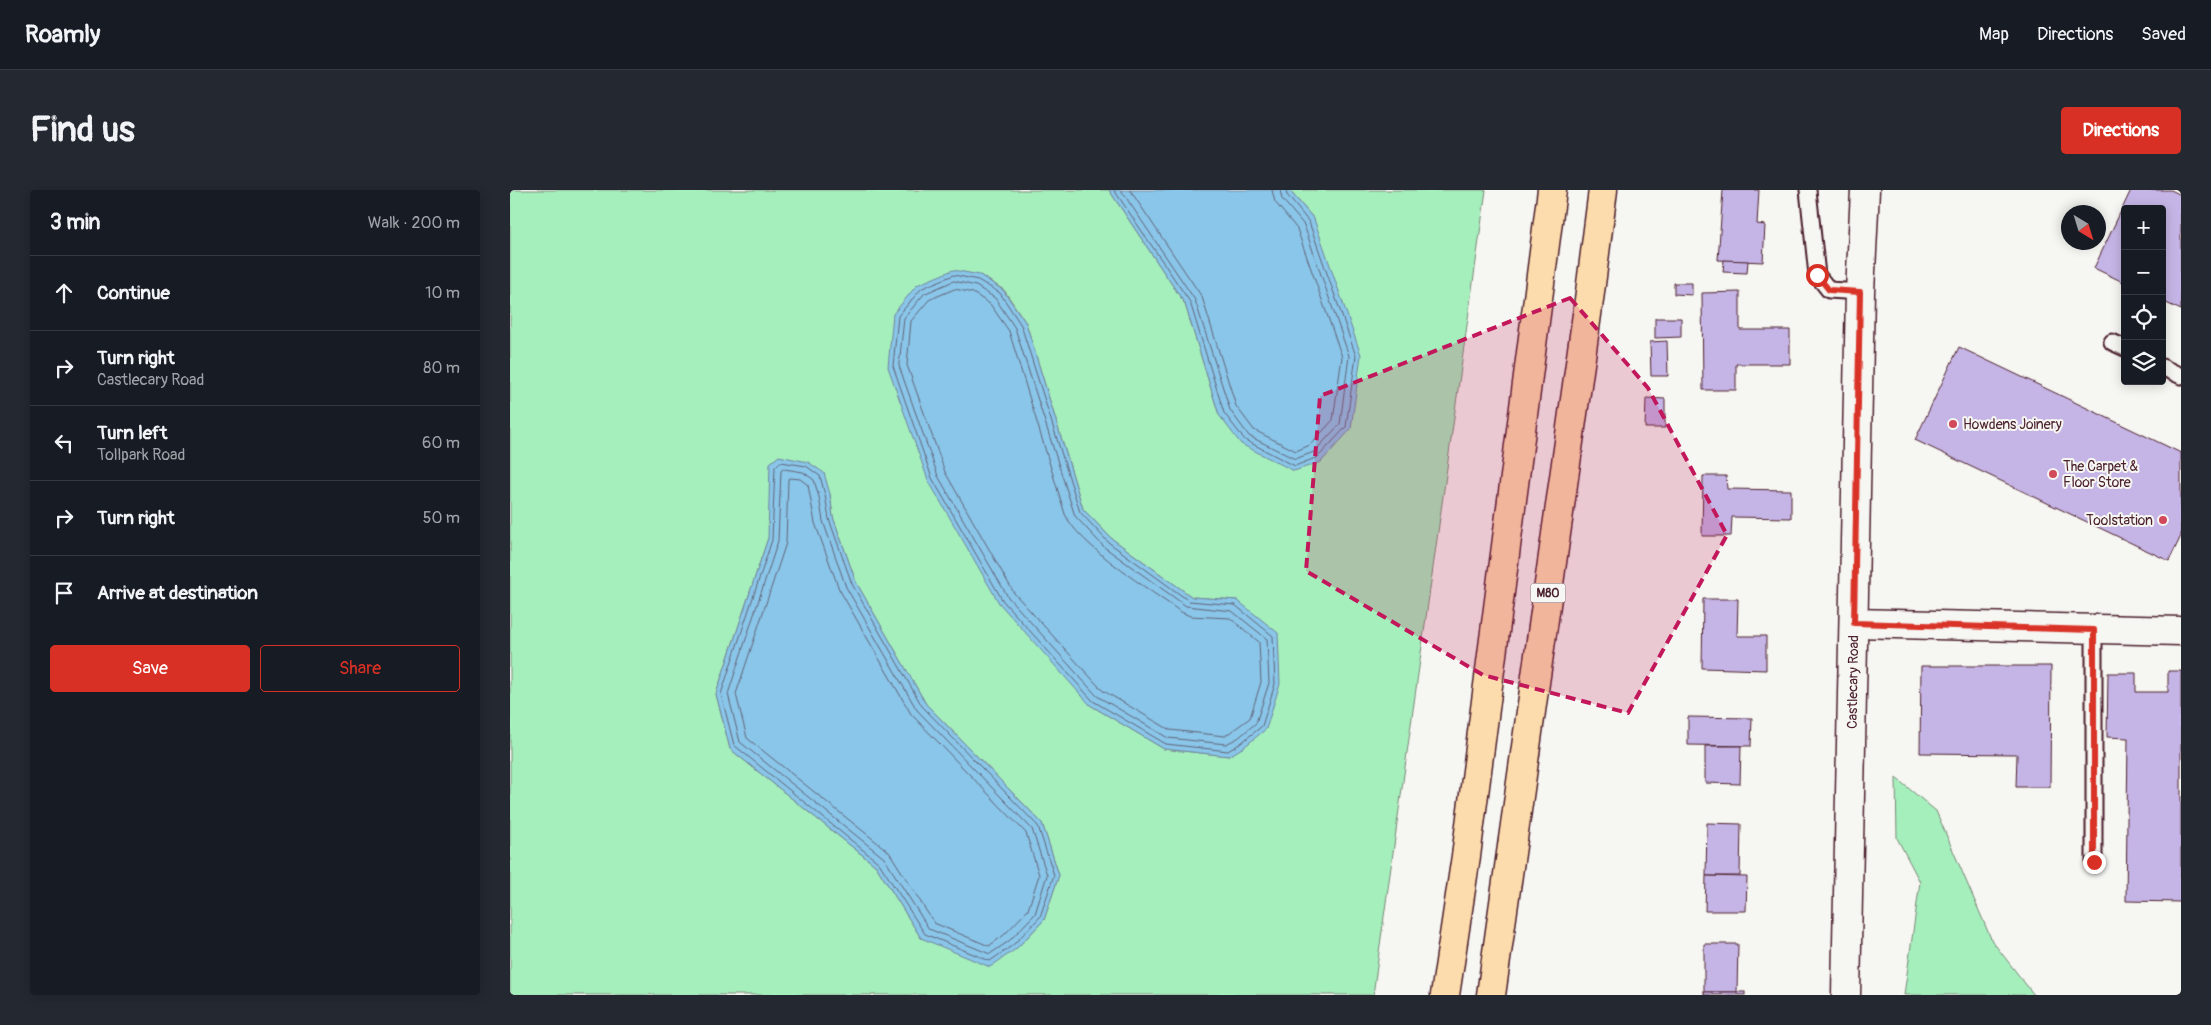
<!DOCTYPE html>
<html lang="en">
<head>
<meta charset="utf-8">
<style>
  :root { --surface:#171b24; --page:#242831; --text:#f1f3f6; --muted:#9ea1a6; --line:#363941; --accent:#d93025 }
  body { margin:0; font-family:Pangolin,sans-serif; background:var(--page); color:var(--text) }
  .controls { position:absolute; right:15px; top:15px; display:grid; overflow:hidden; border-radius:5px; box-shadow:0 2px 12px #0003 }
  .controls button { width:45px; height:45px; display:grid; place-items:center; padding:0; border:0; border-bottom:1px solid var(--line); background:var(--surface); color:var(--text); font:25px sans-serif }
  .compass { position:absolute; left:1551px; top:15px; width:45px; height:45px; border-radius:50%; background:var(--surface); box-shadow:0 2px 12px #0003; rotate:142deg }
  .stop { position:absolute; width:15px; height:15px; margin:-11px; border:4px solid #d93025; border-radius:50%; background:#fff }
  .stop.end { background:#d93025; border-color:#fff; box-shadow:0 1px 5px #0008 }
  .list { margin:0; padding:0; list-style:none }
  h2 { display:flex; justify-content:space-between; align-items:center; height:65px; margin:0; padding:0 20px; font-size:21px }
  h2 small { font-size:16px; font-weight:400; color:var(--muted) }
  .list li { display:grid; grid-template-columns:32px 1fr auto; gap:15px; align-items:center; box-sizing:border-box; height:75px; padding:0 20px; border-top:1px solid var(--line) }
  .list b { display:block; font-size:19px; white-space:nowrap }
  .list p { margin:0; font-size:16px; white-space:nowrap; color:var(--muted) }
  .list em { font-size:16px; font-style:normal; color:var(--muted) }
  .actions { display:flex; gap:10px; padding:15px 20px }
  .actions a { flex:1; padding:11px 0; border:1px solid var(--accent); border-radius:5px; text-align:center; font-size:18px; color:var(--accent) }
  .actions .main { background:var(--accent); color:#fff }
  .icon { flex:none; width:28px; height:28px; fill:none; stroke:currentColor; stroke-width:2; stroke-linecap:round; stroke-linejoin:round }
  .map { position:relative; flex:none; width:1671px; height:805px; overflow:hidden; border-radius:5px }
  header { display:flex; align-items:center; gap:30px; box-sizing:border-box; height:70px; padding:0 25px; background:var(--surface); border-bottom:1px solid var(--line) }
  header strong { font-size:24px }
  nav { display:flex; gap:28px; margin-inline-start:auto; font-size:18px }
  .intro { display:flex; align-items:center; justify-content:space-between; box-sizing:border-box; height:120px; padding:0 30px }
  h1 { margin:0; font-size:35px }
  .button { padding:12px 22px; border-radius:5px; background:var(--accent); color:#fff; font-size:18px; font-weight:700 }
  main { display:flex; gap:30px; padding:0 30px }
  aside { flex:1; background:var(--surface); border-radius:5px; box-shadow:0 2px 12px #0003 }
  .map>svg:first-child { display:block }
  .green { fill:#a5efbd; stroke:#788774; fill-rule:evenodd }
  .water { fill:#89c6e9; stroke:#70839d }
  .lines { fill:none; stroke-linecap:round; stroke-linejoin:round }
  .shore { stroke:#636277; stroke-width:1 }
  .building { fill:#c5b5e6; stroke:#4a1f2b }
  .service-casing { stroke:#4a1f2b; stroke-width:19 }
  .minor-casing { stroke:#4a1f2b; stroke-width:31 }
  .secondary-casing { stroke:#4a1f2b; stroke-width:31 }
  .motorway-casing { stroke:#4a1f2b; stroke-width:31 }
  .service { stroke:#f6f6f2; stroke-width:15 }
  .minor { stroke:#f6f6f2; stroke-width:28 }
  .secondary { stroke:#f6f6f2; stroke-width:28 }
  .motorway { stroke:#fcdcac; stroke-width:28 }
  .route { stroke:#d93025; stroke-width:6 }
  .marked { fill:#c2185b; fill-opacity:0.2; stroke:#c2185b; stroke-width:4; stroke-dasharray:10 6; stroke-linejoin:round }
  .poi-dot { fill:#d1495b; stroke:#f6f6f2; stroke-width:2 }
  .labels { text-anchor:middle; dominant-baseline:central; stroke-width:4; stroke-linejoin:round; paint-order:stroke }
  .shield { fill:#f6f6f2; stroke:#7e6067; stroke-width:1 }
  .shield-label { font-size:12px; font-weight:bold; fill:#4a1f2b }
  .poi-label { font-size:14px; fill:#4a1f2b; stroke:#f6f6f2; text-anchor:start }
  .street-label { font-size:14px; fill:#4a1f2b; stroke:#f6f6f2 }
</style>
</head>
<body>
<header>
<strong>Roamly</strong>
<nav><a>Map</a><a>Directions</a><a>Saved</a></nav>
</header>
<div class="intro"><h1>Find us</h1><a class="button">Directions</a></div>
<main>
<aside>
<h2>3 min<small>Walk · 200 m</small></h2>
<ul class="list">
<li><svg class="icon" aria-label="ahead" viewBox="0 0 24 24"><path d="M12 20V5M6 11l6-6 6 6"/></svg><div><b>Continue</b></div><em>10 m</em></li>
<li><svg class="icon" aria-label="right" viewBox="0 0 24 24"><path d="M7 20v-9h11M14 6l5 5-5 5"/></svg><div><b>Turn right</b><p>Castlecary Road</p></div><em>80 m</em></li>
<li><svg class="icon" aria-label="left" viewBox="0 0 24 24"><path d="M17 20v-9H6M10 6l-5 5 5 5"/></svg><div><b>Turn left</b><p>Tollpark Road</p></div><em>60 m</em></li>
<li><svg class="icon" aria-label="right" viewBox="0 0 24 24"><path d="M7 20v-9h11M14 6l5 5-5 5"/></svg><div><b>Turn right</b></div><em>50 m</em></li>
<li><svg class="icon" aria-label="arrive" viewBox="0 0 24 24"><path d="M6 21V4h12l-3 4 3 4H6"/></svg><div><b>Arrive at destination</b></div></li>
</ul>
<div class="actions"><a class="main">Save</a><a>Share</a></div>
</aside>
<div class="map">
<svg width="1671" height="805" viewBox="0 0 1671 805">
  <rect width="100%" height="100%" fill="#f6f6f2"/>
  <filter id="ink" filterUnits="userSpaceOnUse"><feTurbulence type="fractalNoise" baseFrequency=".02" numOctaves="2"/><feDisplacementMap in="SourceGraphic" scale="10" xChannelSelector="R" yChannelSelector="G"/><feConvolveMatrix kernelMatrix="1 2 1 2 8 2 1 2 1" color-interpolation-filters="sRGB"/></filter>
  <g filter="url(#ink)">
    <g class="green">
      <path d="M0 0H599L675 114 709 225 804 29 779 0H976L863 805H0ZM470 85 494 100 516 133 573 319 601 348 682 407 727 410 719 566 654 559 580 515ZM320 304 323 327 346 392 416 514 532 633 549 685 534 730 506 759 411 748 366 676 220 559 206 504 258 348Z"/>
      <polygon points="1386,588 1426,621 1482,751 1524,805 1394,805 1410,692 1387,648"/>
    </g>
    <g class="water">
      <polygon points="599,0 779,0 804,29 851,165 841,239 811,272 784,281 731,254 709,225 675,114"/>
      <polygon points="443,80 470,85 493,100 516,133 573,319 601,348 682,407 727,410 768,443 770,494 756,539 734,557 719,566 654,559 580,515 489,413 418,290 378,177 383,124 407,95"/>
      <polygon points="269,266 298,272 314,283 320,304 323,327 346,392 416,514 532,633 549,685 534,730 506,759 480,777 411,748 366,676 220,559 206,504 258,348 260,273"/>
    </g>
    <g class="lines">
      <g class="shore">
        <polyline points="604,0 680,112 714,223 735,250 785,276 808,267 836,237 846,166 799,32 777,5 776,0"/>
        <polyline points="611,0 685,110 720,220 739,246 785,269 804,262 830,234 839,166 794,35 772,9 770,0"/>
        <polyline points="620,0 692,107 726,216 744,240 786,261 800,255 823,230 832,167 787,39 765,12 762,0"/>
        <polygon points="444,85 468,90 490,103 511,135 570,322 598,352 679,411 725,415 763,446 765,494 752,536 731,553 718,561 656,554 583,511 493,411 422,288 383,176 388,126 411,99"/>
        <polygon points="444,91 466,96 485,108 505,138 565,326 594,357 676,416 722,421 757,449 759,493 746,533 728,548 716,554 658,548 587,506 498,407 428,286 389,176 394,128 414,104"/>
        <path d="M445 99 463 103 480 114 499 141 555 324C568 355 643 402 671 422L680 426 720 428 749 452 751 492 740 528 715 546 660 540 592 500 504 403 435 282 397 175 401 131 419 110Z"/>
        <polygon points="271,272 296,276 310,286 315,305 319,329 342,394 412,516 528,636 544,685 530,727 503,755 480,771 415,744 369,673 224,555 211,504 262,350 265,277"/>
        <polygon points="274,279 293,282 304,290 309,307 313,331 336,397 407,520 522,639 537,685 525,724 499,751 480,764 419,739 374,668 230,552 218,504 268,351 271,281"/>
        <polygon points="281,288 290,289 298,295 305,333 329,399 401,524 516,643 529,685 518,720 494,745 479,756 424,733 379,662 237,548 226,504 276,353 278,290"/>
      </g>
    </g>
    <g class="building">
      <polygon points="1213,0 1249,0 1247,34 1255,35 1253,72 1208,70"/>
      <polygon points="1621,0 1661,0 1671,5 1671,120 1652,111 1652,19 1615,19 1615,93 1584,78"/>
      <polygon points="1214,70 1238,71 1237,83 1213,82"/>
      <polygon points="1164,93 1182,93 1182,105 1164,104"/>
      <polygon points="1230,102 1230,140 1280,140 1280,174 1226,174 1226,200 1193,200 1192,103"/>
      <polygon points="1145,128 1171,128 1171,147 1145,148"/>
      <polygon points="1157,151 1158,186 1141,186 1140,152"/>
      <polygon points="1449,157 1671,263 1671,346 1659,371 1405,250"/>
      <polygon points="1136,208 1155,209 1155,238 1135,238"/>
      <polygon points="1193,286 1216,286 1217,299 1281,300 1281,328 1222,327 1221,346 1192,346"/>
      <polygon points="1193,409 1228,409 1227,446 1256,446 1256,480 1192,478"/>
      <polygon points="1411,476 1541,476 1540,597 1506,597 1507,564 1410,563"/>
      <polygon points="1658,481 1671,481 1671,712 1616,711 1618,548 1597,547 1598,483 1626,483 1626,502 1658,502"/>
      <polygon points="1178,527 1242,528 1241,556 1178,555"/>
      <polygon points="1195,556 1231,556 1230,594 1195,593"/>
      <polygon points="1197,633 1231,634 1230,686 1196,686"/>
      <polygon points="1196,686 1237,687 1236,721 1195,721"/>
      <polygon points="1194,754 1228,754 1227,802 1194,802"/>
      <rect x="1194" y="802" width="41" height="3"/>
    </g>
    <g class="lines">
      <defs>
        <g id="service">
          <polyline points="1298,0 1307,85 1319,100 1350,102"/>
          <polyline points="1602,152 1615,158"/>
          <polyline points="1652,177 1671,186"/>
          <polyline points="1584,672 1584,440"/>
        </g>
        <polyline id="minor" points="1344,433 1671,441"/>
        <polyline id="secondary" points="1336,805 1350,102 1355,0"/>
        <g id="motorway">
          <polyline points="935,805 956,666 1042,0"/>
          <polyline points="981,805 1079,110 1093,0"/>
        </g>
      </defs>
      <use href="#service" class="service-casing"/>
      <use href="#minor" class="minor-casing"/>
      <use href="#secondary" class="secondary-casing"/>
      <use href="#motorway" class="motorway-casing"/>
      <use href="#service" class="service"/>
      <use href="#minor" class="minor"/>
      <use href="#secondary" class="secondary"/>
      <use href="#motorway" class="motorway"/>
    </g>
  </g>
  <g class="lines" filter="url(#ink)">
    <polyline class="route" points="1307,85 1319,100 1350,102 1344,433 1584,440 1584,672"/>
  </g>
  <path class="marked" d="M1060 108 1138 198 1217 345 1118 523 973 485 796 381 810 206Z"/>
  <g class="poi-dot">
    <circle cx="1443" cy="234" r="5"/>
    <circle cx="1543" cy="284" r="5"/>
    <circle cx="1653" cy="330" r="5"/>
  </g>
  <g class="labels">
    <rect class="shield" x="1020.5" y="393.5" width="35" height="19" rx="4"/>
    <g class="shield-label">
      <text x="1038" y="403">M80</text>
    </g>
    <g class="poi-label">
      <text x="1453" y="234">Howdens Joinery</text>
      <text x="1553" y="276">The Carpet &amp;<tspan x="1553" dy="16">Floor Store</tspan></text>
      <text x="1643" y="330" text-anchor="end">Toolstation</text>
    </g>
    <g class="street-label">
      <text transform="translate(1343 492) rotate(-89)">Castlecary Road</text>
    </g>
  </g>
</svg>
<div class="controls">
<button>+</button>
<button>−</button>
<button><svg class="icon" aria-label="locate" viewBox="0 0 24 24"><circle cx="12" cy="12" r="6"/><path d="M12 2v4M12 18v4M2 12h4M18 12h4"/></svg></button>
<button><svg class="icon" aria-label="layers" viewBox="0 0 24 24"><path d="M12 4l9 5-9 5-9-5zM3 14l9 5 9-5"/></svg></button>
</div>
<svg class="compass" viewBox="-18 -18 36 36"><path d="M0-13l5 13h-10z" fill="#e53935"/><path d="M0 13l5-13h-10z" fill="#9ea1a6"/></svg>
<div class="stop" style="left:1307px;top:85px"></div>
<div class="stop end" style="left:1584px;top:672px"></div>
</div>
</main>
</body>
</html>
